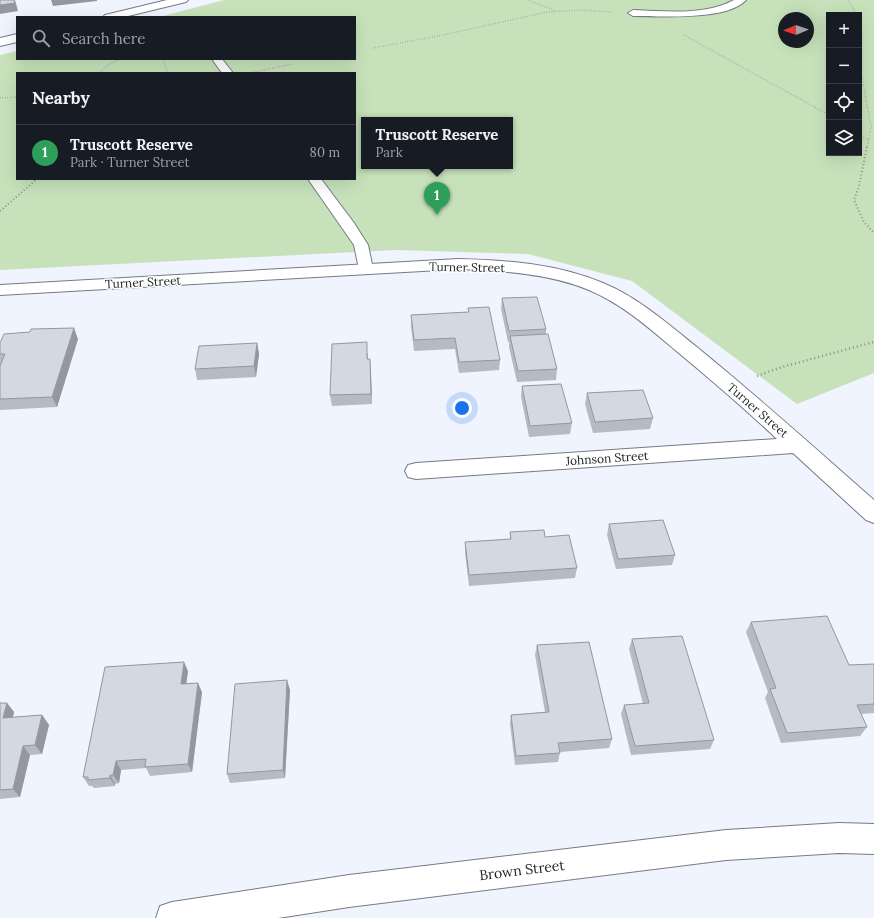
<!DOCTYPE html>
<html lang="en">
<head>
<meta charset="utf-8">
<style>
  :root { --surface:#171b24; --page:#20242c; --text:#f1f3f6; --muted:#9ea1a6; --line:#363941; --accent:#d93025 }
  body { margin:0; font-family:Lora,serif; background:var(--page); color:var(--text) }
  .controls { position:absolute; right:12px; top:12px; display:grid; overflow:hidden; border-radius:0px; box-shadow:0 4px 16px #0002 }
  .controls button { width:36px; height:36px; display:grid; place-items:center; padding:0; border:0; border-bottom:1px solid var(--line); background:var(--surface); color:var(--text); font:20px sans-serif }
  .compass { position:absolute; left:778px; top:12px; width:36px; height:36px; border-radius:50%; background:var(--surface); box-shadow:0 4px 16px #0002; rotate:268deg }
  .you { position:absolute; left:462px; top:408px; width:14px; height:14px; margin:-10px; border:3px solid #fff; border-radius:50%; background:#1a73e8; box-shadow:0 0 0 6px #1a73e833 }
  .badge { display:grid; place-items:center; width:26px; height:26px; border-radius:50%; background:var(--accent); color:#fff; font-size:13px; font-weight:700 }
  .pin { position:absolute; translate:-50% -33px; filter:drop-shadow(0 1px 2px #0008) }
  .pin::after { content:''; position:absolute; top:21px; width:14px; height:12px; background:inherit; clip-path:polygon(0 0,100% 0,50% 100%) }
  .popup { position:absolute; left:361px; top:117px; width:152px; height:52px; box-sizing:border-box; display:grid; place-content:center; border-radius:0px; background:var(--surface); filter:drop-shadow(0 1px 3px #0005); font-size:13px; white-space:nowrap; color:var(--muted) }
  .popup b { font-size:15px; color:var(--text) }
  .popup::after { content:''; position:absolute; left:50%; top:100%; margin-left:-8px; border:8px solid transparent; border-top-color:var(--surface) }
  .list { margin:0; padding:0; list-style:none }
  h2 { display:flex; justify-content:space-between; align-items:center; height:52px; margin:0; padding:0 16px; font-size:17px }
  h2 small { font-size:13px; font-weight:400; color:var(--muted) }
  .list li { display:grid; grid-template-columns:26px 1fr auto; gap:12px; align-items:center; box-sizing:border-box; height:56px; padding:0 16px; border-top:1px solid var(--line) }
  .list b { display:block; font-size:15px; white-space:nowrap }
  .list p { margin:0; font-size:13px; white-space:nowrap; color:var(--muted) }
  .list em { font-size:13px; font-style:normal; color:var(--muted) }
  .icon { flex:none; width:22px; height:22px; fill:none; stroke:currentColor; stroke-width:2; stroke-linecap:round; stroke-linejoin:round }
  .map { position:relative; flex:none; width:874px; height:918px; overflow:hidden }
  .search { position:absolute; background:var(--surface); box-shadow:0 4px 16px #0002; left:16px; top:16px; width:340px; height:44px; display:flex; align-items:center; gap:10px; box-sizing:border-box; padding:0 14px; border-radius:0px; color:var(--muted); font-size:15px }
  .panel { position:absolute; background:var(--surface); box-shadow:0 4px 16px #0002; left:16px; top:72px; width:340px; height:108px; border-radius:0px }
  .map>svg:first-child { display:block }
  .green { fill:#c7e2bb; fill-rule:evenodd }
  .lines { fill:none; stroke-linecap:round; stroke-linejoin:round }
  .lane-casing { stroke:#777a83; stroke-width:2 }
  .street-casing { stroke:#777a83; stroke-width:2 }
  .path-far2 { stroke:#8a8d93; stroke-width:1.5; stroke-dasharray:0.5 2; stroke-linecap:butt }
  .path-far1 { stroke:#8a8d93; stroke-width:2; stroke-dasharray:1 2.5; stroke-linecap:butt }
  .path { stroke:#8a8d93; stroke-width:2.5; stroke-dasharray:1 3; stroke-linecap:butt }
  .lane { fill:#fff; fill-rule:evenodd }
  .street { fill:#fff; fill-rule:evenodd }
  .wall { fill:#b6bac2 }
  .shaded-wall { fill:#94979e }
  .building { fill:#d4d8e2; stroke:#94979e }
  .labels { text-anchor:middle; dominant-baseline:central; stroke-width:3; stroke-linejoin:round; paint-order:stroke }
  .street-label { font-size:12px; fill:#232528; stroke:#fff }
  .near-street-label { font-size:14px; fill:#232528; stroke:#fff }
</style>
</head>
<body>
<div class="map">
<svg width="874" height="918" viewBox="0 0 874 918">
  <rect width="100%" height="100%" fill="#f0f4fe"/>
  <path class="green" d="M224 0H874V373L797 404 632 281 528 254 396 250 0 270V55L17 51V59H355V17H159ZM829 15H859V153H829ZM784 18H808V42H784ZM17 73H355V179H17ZM364 120H510V166H364Z"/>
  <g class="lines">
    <defs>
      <g id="lane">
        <path d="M734 0H746C727 21 659 16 633 16L628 13 633 10C666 11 704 16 734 0Z"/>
        <polygon points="212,59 222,59 233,73 222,73"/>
        <polygon points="308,179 321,179 354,223 368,245 373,269 371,272 366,273 361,272 359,269 354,245"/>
      </g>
      <g id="street">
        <polygon points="167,0 188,0 186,2 124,17 103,17 105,15"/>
        <polygon points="17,34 17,42 0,46 0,38"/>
        <path d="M458 259C507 260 558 264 603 283 639 298 668 324 698 348 758 397 816 449 874 500V523L866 520 793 453 416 479 408 477 405 471 408 465 416 463 777 439C744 408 709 378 674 349 648 327 622 304 589 290 548 273 502 271 458 269L0 295V285Z"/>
        <polygon points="839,823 874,824 874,854 839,853 726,860 349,907 278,918 156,918 160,906 172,902 349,875 726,830"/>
      </g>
    </defs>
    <use href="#lane" class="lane-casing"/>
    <use href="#street" class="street-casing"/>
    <g class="path-far2">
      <polyline points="528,0 556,11"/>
      <polyline points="848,0 857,15"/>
      <polyline points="859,22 859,46"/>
      <polyline points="684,35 829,115"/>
      <polyline points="373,48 443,35 547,12 581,10 612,12"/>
      <polyline points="162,59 168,73"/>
      <polyline points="859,62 871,126 867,148"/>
      <polyline points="99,73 108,65 120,59"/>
      <polyline points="250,73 292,64"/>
      <polyline points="0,98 17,97"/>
      <polyline points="859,135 869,140"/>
    </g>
    <g class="path-far1">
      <polyline points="867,147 859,186 854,200 864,222 874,233"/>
      <polyline points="0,211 37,179"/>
    </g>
    <polyline class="path" points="757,376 782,367 874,342"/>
    <use href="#lane" class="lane"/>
    <use href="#street" class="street"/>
  </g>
  <g class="wall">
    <polygon points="502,298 546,329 546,334 557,369 556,380 517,382 509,347 509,342 508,342 501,309"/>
    <polygon points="468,308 500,360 499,370 459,373 455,349 414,351 411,326 411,315 468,312"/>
    <polygon points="78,339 57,407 0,410 0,343"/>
    <polygon points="257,343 259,354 256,377 197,380 195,369"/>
    <polygon points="368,353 368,359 370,359 372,404 332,406 330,395"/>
    <polygon points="522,386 572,423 570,434 529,437 521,397"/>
    <polygon points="587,393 653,418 650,429 593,433 585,404"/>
    <polygon points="609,524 675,555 672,565 616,569 607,535"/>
    <polygon points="510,532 545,537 577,568 575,578 469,586 465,553 465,542 510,539"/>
    <polygon points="751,622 849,665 874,664 874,713 861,714 867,727 860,736 781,743 765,698 768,692 746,632"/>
    <polygon points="632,639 714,740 710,749 631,755 621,714 624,705 643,704 629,649"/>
    <polygon points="537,645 612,739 609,748 560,752 558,762 515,765 510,724 511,715 545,712 535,655"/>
    <polygon points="188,671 186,683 202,692 192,772 150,776 146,768 121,770 119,783 115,784 115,786 94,788 92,786 89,786 83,777"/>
    <polygon points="290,690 285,778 230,783 227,774"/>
    <polygon points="0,703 7,703 14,712 13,717 42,715 49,725 42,754 30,755 20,797 0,799"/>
  </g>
  <g class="shaded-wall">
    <polygon points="15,0 18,11 0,14 0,5"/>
    <polygon points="51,0 97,0 97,1 53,6"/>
    <polygon points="74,328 78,339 57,407 52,397"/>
    <polygon points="257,343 259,354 256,377 254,366"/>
    <polygon points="370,359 371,370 372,404 371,394"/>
    <polygon points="184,662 188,671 185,693 181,684"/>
    <polygon points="287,680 290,690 285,778 283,770"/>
    <polygon points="198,683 202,692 192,772 188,764"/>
    <polygon points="7,703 14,712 10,727 3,718"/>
    <polygon points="42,715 49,725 42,754 35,745"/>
    <polygon points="23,746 30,755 20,797 13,789"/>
    <polygon points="116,761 121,770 119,783 113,775"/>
    <polygon points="110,775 115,784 115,786 110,778"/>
  </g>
  <g class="building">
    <polygon points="0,0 14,0 15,3 0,5"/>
    <polygon points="537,297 546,329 509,331 502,298"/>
    <polygon points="489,307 500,360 459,362 455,338 414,340 411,315 469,312 468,308"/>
    <polygon points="74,328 52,397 0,399 0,366 5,354 0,354 0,343 4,334 30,332 31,329"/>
    <polygon points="548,334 557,369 518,371 510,336"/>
    <polygon points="367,342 367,359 370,359 371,394 330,395 332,344"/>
    <polygon points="257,343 254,366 195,369 199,346"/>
    <polygon points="561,384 572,423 530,426 522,386"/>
    <polygon points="643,390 653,418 595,422 587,393"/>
    <polygon points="663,520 675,555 618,559 609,524"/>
    <polygon points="544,530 545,537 569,535 577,568 469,575 465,542 511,539 510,532"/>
    <polygon points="827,616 849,665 874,664 874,704 857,705 867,727 787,733 770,689 776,688 751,622"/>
    <polygon points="682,636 714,740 635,746 624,705 649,703 632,639"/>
    <polygon points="589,642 612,739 558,743 560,753 516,756 511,715 549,712 537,645"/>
    <polygon points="184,662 181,684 198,683 188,764 145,767 146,759 116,761 113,775 110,775 110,778 88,780 88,777 83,777 105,667"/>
    <polygon points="287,680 283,770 227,774 235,684"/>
    <polygon points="0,703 7,703 3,718 42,715 35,745 23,746 13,789 0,790"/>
  </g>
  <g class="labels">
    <g class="street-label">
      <text transform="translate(467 267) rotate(1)">Turner Street</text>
      <text transform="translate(143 282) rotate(-3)">Turner Street</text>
      <text transform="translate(758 410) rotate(41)">Turner Street</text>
      <text transform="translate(607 458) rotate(-4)">Johnson Street</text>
    </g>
    <g class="near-street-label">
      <text transform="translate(522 870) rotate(-7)">Brown Street</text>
    </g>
  </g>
</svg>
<div class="controls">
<button>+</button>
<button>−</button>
<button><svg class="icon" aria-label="locate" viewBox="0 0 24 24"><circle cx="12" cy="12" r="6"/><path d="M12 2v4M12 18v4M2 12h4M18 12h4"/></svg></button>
<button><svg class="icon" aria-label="layers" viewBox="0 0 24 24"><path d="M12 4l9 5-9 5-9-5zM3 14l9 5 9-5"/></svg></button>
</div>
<svg class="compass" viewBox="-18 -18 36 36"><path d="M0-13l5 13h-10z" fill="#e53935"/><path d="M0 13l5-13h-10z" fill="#9ea1a6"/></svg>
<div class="you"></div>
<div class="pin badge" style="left:437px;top:215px;background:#2e9e5b">1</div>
<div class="popup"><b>Truscott Reserve</b>Park</div>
<div class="search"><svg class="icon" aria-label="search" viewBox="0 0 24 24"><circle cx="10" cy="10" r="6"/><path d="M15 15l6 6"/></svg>Search here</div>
<section class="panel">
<h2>Nearby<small></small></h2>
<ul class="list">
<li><span class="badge" style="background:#2e9e5b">1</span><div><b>Truscott Reserve</b><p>Park · Turner Street</p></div><em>80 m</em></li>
</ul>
</section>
</div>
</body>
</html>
